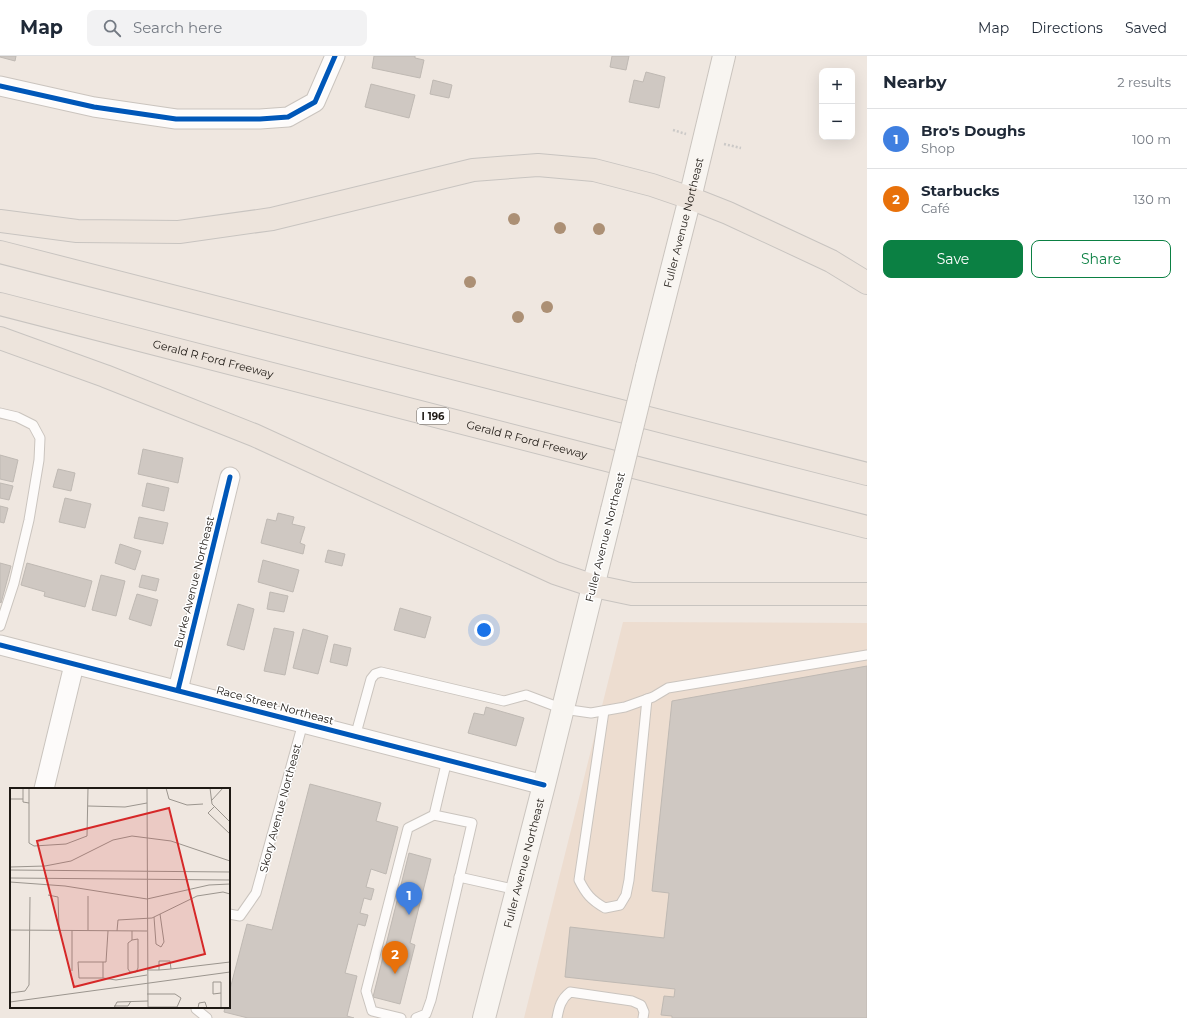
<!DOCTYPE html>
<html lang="en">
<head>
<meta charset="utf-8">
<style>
  :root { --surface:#fff; --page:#f2f2f3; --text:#1f2937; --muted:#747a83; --line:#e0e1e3; --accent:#0b8043 }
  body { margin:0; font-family:Montserrat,sans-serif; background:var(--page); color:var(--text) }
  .controls { position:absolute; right:12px; top:12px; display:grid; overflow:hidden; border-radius:8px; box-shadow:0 4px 16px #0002 }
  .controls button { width:36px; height:36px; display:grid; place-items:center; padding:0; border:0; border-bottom:1px solid var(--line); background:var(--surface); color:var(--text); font:20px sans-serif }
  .you { position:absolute; left:484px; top:574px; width:14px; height:14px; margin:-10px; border:3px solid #fff; border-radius:50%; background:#1a73e8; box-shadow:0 0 0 6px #1a73e833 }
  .badge { display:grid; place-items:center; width:26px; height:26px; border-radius:50%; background:var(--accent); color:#fff; font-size:13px; font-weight:700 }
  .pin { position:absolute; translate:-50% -33px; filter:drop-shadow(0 1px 2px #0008) }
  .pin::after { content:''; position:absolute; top:21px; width:14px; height:12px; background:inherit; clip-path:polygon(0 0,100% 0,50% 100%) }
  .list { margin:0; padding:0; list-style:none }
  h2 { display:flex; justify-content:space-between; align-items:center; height:52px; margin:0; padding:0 16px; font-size:17px }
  h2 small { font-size:13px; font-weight:400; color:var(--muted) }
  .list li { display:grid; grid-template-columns:26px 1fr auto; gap:12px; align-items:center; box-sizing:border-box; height:60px; padding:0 16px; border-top:1px solid var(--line) }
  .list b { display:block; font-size:15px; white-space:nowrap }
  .list p { margin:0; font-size:13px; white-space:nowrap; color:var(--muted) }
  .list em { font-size:13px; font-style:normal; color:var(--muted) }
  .actions { display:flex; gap:8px; padding:12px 16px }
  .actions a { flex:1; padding:9px 0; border:1px solid var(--accent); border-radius:8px; text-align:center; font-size:14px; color:var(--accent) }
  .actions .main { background:var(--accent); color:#fff }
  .icon { flex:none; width:22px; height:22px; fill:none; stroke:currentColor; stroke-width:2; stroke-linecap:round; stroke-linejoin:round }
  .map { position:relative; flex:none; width:867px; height:962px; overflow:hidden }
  header { display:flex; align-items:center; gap:24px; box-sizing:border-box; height:56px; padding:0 20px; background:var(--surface); border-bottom:1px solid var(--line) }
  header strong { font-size:19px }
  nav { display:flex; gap:22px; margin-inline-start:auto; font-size:14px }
  .search { width:280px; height:36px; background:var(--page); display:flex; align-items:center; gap:10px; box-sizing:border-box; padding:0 14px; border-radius:8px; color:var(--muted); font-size:15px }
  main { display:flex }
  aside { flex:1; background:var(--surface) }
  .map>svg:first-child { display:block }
  .built { fill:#edddd0 }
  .building { fill:#cfc8c2; stroke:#bfb9b3 }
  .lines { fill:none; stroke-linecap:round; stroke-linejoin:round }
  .service-casing { stroke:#cac4be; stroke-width:11 }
  .minor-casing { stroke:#cac4be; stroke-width:21 }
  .secondary-casing { stroke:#cac4be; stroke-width:24 }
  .motorway-casing { stroke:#c8c4c0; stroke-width:24 }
  .path { stroke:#cbc9c7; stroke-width:2.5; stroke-dasharray:2 2; stroke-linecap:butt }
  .service { stroke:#fdfbfa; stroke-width:9 }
  .minor { stroke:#fdfbfa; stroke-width:19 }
  .secondary { stroke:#f8f5f1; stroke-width:22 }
  .motorway { stroke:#ede4dc; stroke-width:22 }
  .secondary-bridge-casing { stroke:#cac4be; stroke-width:24; stroke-linecap:butt }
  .secondary-bridge { stroke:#f8f5f1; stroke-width:22 }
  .cycleway-casing { stroke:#fff; stroke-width:8 }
  .cycleway { stroke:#0057b8; stroke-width:5 }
  .tree { fill:#ac9075 }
  .labels { text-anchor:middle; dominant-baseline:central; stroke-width:3; stroke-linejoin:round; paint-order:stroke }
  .shield { fill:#fff; stroke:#625e5a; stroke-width:1 }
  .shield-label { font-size:10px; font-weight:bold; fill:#1e1914 }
  .street-label { font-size:11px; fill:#1e1914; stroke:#fff }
  .inset-road { fill:none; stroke:#9b958e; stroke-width:1 }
  .view { fill:#d62828; fill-opacity:0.15; stroke:#d62828; stroke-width:2 }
  .inset-edge { fill:none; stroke:#1e1914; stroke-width:2 }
</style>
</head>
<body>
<header>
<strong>Map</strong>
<div class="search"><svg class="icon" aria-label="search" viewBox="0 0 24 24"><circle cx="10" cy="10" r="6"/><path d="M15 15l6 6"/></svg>Search here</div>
<nav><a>Map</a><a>Directions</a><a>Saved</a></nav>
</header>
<main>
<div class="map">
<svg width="867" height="962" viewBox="0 0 867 962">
  <rect width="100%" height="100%" fill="#efe7e0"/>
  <polygon class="built" points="623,566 867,567 867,962 524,962"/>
  <g class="building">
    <polygon points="0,0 16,0 15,5 0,1"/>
    <polygon points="374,0 415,0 415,2 424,4 420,22 372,12"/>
    <polygon points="612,0 629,0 626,14 610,11"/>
    <polygon points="646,16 665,21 659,52 629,46 634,24 643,26"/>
    <polygon points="433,24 452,29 449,42 430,38"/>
    <polygon points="371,28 415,39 409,62 365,51"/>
    <polygon points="143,393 183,402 178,427 138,418"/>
    <polygon points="0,399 18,404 13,426 0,423"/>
    <polygon points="58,413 75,417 71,435 53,431"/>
    <polygon points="0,427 13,430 9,444 0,442"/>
    <polygon points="147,427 169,432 164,455 142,450"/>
    <polygon points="65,442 91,448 85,472 59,466"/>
    <polygon points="0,450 8,452 4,467 0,466"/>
    <polygon points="278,457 294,461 292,468 305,471 300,487 305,489 303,498 261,487 267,463 276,465"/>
    <polygon points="139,461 168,467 163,488 134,482"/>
    <polygon points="120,488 141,495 135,514 115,507"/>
    <polygon points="328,494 345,498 342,510 325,506"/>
    <polygon points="263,504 299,514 293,536 258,526"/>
    <polygon points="0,507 11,510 1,547 0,546"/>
    <polygon points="27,507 92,525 85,551 44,540 45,536 21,529"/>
    <polygon points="101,519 125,525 116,560 92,554"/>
    <polygon points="142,519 159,523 156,535 139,531"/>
    <polygon points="270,536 288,540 284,556 267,553"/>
    <polygon points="137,538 158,544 151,570 129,563"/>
    <polygon points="238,548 254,553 244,594 227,589"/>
    <polygon points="400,552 431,561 425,582 394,574"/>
    <polygon points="274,572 294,576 285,619 264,615"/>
    <polygon points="303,573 328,580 318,618 293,612"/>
    <polygon points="334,588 351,592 347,610 330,606"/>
    <polygon points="867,610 867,962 672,962 672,960 661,959 664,940 674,941 675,933 565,921 570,871 664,882 669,837 652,835 672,645"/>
    <polygon points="486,651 524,662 516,690 468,677 474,657 484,659"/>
    <polygon points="310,728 381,747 376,765 398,771 386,818 371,813 366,831 374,833 371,844 364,842 360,857 368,859 365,870 358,868 345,917 357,920 347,960 354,962 248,962 224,956 225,951 229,951 229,937 247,868 272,874"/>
    <polygon points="409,797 431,803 410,887 415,889 400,948 373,941"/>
  </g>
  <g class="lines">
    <defs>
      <g id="service">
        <polyline points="0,357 17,361 33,369 40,382 39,404 29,464 14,527 0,570"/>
        <path d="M604 655 579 824C586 838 591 844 605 852L620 849 626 839 629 824 647 643"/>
        <polyline points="355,681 371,623 375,618 381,616 504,645 526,639 563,653 591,657 625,651 653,641 668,632 867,599"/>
        <polyline points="459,821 517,834"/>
        <polyline points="229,858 240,860 256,837 303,667"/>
        <polyline points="196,953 207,962"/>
        <polyline points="401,962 372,955 366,935 408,772 434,759"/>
        <polyline points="416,962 426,958 431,944 472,767 434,759 447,704"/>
        <path d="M557 962C559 951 561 943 570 936L632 945 641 949 644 956 643 962"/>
      </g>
      <g id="minor">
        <polyline points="0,30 94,51 176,63 260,63 288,61 315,46 335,0"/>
        <polyline points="0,589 544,729"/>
        <polyline points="178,634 230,421"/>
        <polyline points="44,733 74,609"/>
      </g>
      <g id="secondary">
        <path id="s1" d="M647 311 690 142 724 0"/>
        <path id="s2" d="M484 962 544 729 612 454"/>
      </g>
      <g id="motorway">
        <polyline points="0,165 77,175 179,176 272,163 473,114 538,109 594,114 652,129 690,142 728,157 831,205 867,227"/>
        <polyline points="0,196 867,418"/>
        <path id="s3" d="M0 248 867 471"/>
        <polyline points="0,282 105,320 254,379 555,517 594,530 632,538 867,538"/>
      </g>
    </defs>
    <use href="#service" class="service-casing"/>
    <use href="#minor" class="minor-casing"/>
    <use href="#secondary" class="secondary-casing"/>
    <use href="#motorway" class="motorway-casing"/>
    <g class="path">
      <polyline points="673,74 686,78"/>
      <polyline points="724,88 741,92"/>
    </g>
    <use href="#service" class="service"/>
    <use href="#minor" class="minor"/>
    <use href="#secondary" class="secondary"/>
    <use href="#motorway" class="motorway"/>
    <defs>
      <polyline id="secondary-bridge" points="612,454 647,311"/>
    </defs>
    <use href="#secondary-bridge" class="secondary-bridge-casing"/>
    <use href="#secondary-bridge" class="secondary-bridge"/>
    <defs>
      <g id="cycleway">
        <polyline points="0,30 94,51 176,63 260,63 288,61 315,46 335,0"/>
        <polyline points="0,589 544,729"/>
        <polyline points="178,634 230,421"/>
      </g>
    </defs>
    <use href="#cycleway" class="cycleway-casing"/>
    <use href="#cycleway" class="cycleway"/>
  </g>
  <g class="tree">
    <circle cx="514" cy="163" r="6"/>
    <circle cx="560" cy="172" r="6"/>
    <circle cx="599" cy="173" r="6"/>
    <circle cx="470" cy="226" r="6"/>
    <circle cx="547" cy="251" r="6"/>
    <circle cx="518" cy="261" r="6"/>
  </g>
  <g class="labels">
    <rect class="shield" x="417" y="352" width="32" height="16" rx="3"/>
    <g class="shield-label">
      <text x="433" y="360">I 196</text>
    </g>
    <g class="street-label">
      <text stroke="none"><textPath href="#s1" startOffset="149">Fuller Avenue Northeast</textPath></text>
      <text stroke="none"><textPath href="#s3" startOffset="220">Gerald R Ford Freeway</textPath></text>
      <text stroke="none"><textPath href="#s3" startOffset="544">Gerald R Ford Freeway</textPath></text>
      <text transform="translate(605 481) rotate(-76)">Fuller Avenue Northeast</text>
      <text transform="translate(194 526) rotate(-76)">Burke Avenue Northeast</text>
      <text transform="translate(275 649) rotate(15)">Race Street Northeast</text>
      <text transform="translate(280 752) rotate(-75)">Skory Avenue Northeast</text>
      <text stroke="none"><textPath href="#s2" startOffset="160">Fuller Avenue Northeast</textPath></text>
    </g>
  </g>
  <g transform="translate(10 732)">
    <rect width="220" height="220" fill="#efe7e0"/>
    <path class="inset-road" d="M13 0V14L19 15M19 0V55L24 58 56 56 77 48 78 0M137 0 138 220M156 0 159 11 177 17 193 16M200 0 202 16 220 34M0 11H13M201 13 213 0M78 18 115 19 137 15M204 19 198 25 220 46M0 79 35 78 61 73 103 52 122 48 161 53 220 73M0 82 220 84M0 90 220 92M0 94 55 98 137 111 199 97 220 96M38 107 48 109 49 142M78 108V142M144 129 146 156 151 159 154 154 150 126M0 142 137 143M62 142V183M107 143 108 132 142 130 187 108 213 104 220 106M122 143V152L128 151V180L126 184H120L118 181V155L122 152M93 174V190H69L68 174H96L98 143M161 181 220 174M137 182H149L161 181 160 173H149V182M93 190 106 192 137 187M0 205 15 203 19 197 20 109M211 205 203 206V194H211V220M137 206H165L171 210 167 219H138M0 214 220 184M104 218H118L121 213M104 220 107 214 138 213M188 220 189 215 195 214 197 220"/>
    <path class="view" d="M159 20 195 166 64 199 27 53Z"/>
    <rect width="220" height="220" class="inset-edge"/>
  </g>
</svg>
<div class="controls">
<button>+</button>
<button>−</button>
</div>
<div class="you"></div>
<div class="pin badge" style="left:409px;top:859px;background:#3f7fe0">1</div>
<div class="pin badge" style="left:395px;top:918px;background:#e8710a">2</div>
</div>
<aside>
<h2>Nearby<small>2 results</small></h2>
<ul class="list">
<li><span class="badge" style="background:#3f7fe0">1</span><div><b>Bro's Doughs</b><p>Shop</p></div><em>100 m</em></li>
<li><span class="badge" style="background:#e8710a">2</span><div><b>Starbucks</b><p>Café</p></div><em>130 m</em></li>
</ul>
<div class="actions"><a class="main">Save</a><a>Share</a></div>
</aside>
</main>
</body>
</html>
